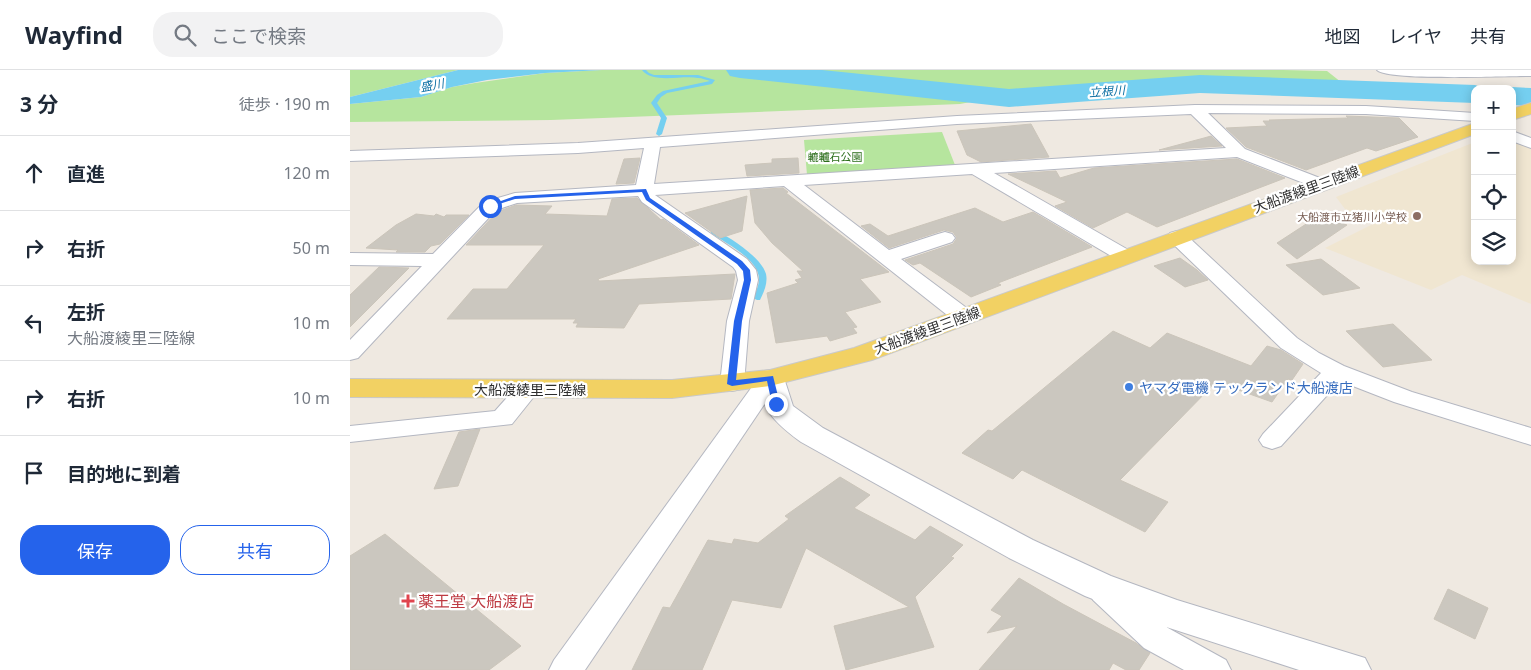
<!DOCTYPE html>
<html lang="ja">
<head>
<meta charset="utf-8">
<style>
  :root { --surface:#fff; --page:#f2f2f3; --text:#1f2937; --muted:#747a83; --line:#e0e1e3; --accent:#2563eb }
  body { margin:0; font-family:"Noto Sans","Noto Sans JP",sans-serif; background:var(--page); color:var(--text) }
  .controls { position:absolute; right:15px; top:15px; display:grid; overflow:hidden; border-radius:10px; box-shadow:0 2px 12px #0003 }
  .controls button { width:45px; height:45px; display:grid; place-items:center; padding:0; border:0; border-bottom:1px solid var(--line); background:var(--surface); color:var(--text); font:25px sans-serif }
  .stop { position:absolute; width:15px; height:15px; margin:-11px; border:4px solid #2563eb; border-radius:50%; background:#fff }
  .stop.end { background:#2563eb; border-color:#fff; box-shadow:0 1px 5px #0008 }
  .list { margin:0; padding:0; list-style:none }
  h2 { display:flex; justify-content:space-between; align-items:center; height:65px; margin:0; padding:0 20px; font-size:21px }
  h2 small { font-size:16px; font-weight:400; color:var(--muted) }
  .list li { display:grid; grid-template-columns:32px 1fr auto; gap:15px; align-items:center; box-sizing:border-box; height:75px; padding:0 20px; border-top:1px solid var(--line) }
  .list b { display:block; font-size:19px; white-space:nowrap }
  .list p { margin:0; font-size:16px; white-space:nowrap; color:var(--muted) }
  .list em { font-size:16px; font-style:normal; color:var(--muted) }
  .actions { display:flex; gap:10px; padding:15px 20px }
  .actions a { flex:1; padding:11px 0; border:1px solid var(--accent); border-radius:20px; text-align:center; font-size:18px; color:var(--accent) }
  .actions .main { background:var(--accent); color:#fff }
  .icon { flex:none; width:28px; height:28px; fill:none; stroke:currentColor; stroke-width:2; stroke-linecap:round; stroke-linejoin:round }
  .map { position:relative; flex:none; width:1181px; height:600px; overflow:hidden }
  header { display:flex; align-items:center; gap:30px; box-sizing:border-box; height:70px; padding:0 25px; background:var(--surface); border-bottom:1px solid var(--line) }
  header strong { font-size:24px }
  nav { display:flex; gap:28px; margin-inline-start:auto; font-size:18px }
  .search { width:350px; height:45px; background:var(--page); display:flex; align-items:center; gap:12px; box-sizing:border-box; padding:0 18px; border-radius:20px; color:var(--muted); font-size:19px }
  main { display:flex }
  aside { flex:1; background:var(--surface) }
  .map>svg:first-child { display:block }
  .education { fill:#f0e6d1 }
  .green { fill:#b6e59e }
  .water { fill:#75cff0 }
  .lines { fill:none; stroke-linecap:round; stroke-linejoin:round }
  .stream { fill:#75cff0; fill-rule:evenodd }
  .river { fill:#75cff0; fill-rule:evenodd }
  .building { fill:#cbc7bf; stroke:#cbc5ba }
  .minor-casing { stroke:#b4b7c1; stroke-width:2 }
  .tertiary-casing { stroke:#b4b7c1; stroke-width:2 }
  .primary-casing { stroke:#c9c9c9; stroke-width:2 }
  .minor { fill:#fff; fill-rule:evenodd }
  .tertiary { fill:#fff; fill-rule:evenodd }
  .primary { fill:#f2d163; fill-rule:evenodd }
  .route { fill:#2563eb }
  .education-dot { fill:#8d6e63; stroke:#fff; stroke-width:2 }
  .shop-dot { fill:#3f7fe0; stroke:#fff; stroke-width:2 }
  .health-dot { fill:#e0444e; stroke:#fff; stroke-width:2 }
  .labels { text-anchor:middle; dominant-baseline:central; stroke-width:4.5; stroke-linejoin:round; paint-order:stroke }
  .far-park-label { font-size:11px; fill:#2c6e1b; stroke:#fff }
  .far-education-label { font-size:11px; fill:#785e54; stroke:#fff; text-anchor:end }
  .far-water-label { font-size:12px; font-style:italic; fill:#0d6fa3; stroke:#fff }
  .street-label { font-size:14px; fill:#2e2e2e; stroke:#fff }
  .shop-label { font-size:14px; fill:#366cbe; stroke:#fff; text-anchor:start }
  .near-health-label { font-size:16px; fill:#be3a42; stroke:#fff; text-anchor:start }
</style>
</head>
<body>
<header>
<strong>Wayfind</strong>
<div class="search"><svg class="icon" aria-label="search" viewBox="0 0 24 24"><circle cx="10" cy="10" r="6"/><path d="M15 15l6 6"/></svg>ここで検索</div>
<nav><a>地図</a><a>レイヤ</a><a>共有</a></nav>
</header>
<main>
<aside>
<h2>3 分<small>徒歩 · 190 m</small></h2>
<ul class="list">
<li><svg class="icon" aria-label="ahead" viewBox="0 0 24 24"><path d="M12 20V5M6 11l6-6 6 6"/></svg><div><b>直進</b></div><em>120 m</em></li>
<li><svg class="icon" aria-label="right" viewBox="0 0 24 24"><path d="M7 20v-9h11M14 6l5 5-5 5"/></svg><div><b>右折</b></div><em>50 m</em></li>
<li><svg class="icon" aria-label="left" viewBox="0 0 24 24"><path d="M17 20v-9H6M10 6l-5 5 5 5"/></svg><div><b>左折</b><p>大船渡綾里三陸線</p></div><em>10 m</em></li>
<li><svg class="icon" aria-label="right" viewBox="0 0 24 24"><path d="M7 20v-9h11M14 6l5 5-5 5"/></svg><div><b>右折</b></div><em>10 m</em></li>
<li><svg class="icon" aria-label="arrive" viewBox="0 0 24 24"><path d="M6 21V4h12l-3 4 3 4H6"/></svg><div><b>目的地に到着</b></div></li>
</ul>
<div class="actions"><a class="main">保存</a><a>共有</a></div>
</aside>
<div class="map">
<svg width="1181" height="600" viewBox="0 0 1181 600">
  <rect width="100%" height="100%" fill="#efe9e1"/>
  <polygon class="education" points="1125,72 1125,191 1162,191 1162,72 1181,78 1181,234 1112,205 1081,220 975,178 1023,154 995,139 986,127"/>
  <g class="green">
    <polygon points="0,0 108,0 0,27"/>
    <polygon points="252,0 933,0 977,1 996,16 803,10 750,17 657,25 610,34 201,50 0,52 0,34 71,27 102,17 125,13 195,3"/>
    <polygon points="592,62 605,95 457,105 454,70"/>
  </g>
  <polygon class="water" points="108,0 252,0 195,3 137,10 102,17 71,27 0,34 0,27"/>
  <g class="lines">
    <g class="stream">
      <path d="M292 0H296L299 3 304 5H348L365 10 362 14 317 23 311 27 307 33 317 48 312 64 309 66 306 64 311 48 301 33 307 25 313 21 360 11C356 10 352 8 348 8 332 5 302 14 292 0Z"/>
      <path d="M363 160C378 165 412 188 416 204 418 213 414 222 410 230H407L403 228C406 222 409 215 409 209 409 189 375 173 361 163V161Z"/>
    </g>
    <g class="river">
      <polygon points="376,0 472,0 659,19 850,5 1125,15 1136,19 1125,19 1125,33 850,23 659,37 390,8 380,6"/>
      <polygon points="1162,17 1181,18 1181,36 1162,35 1162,19 1155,19"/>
    </g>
  </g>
  <g class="building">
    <polygon points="996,46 1049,48 1068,67 1026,81 1017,78 956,100 896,77 876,58 917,56 913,51 920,51 919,50 998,48"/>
    <polygon points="681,54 699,87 631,92 617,85 607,61"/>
    <polygon points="861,66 872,76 809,80 854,68"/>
    <polygon points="290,88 284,113 266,114 274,89"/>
    <polygon points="448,88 449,103 397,106 395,95 422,93 422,89"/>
    <polygon points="887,89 935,108 807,157 777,142 743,158 705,136 717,132 658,104 706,101 710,108 744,98"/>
    <polygon points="433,118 438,122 436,123 539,202 510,209 531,232 495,242 507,257 503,258 507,263 480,271 477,266 426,273 417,223 448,213 445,210 452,208 447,201 453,201 422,173 405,153 400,120"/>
    <polygon points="397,126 392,161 370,168 335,143"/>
    <polygon points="287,128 311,150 313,149 349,175 248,209 249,211 385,204 381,229 289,234 274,258 226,257 228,253 223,253 226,249 97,249 123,219 157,219 194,175 116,175 147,142 166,135 202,136 195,144 257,146 262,129"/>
    <polygon points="625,138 653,152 683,142 742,177 648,213 651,215 621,227 570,193 563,195 555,190 603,174 607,168 603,162 594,160 539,178 511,156 520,154 538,166"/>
    <polygon points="66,144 84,146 86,144 94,147 96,145 119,145 90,174 81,176 75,182 46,182 48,180 16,178 46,155"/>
    <polygon points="970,145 997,155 947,189 927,173"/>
    <polygon points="830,188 847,200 858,210 835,217 804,196"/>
    <polygon points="971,189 1010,218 973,225 936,195"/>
    <polygon points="29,197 59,198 0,257 0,225"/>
    <polygon points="1043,254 1082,290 1033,297 996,261"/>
    <polygon points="763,261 800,278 817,263 901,296 917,276 931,280 953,294 942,310 938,309 922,332 866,312 770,410 818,432 795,462 672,400 663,409 612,383 638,360 642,361"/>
    <polygon points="130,359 108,416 84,419 109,362"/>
    <polygon points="490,407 520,425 504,438 565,470 580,456 613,475 601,487 604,488 565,527 584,577 496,600 484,556 559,537 456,478 431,538 382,530 352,600 282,600 313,537 320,538 358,470 382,474 384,469 408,473 439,449 435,446"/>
    <polygon points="35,464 171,576 139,600 0,600 0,486"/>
    <polygon points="669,508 713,534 786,573 800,583 789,600 776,600 763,593 759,600 629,600 667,556 637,563 652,546 641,540"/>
    <polygon points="1098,519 1138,538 1125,569 1084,549"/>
  </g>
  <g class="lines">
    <defs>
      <g id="minor">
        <path d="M1027 0H1181V6C1159 6 1037 11 1027 0Z"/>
        <path d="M845 35 1016 36 1125 43V51L1016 44 858 43 895 79 975 110 978 114 975 118 969 119 887 87 644 103 782 182 785 186 782 190 775 192 768 190 622 104 454 115 539 180 588 164 595 162 602 164 605 168 602 172 551 189 622 242 625 247 622 252 614 254 606 252 434 116 305 125 397 189 406 200 408 210 399 251 394 314 391 319 382 321 373 319 370 314 377 251 388 210 386 201 383 197 292 132 288 126 167 133 146 140 8 288 0 290V270L72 196 0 195V183L83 184 134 132 165 123 286 115 294 78 228 83 0 91V81L228 73 607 46ZM841 44 876 78 304 114 310 77 607 54Z"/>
        <polygon points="1162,61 1181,68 1181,78 1162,71"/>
        <polygon points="827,161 834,163 947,268 969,283 994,296 1062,322 1181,358 1181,375 1044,332 990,311 931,376 922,379 913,376 909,370 913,364 971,303 931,278 820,171 817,167 820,163"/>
        <polygon points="420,301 428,303 432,308 235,600 199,600 204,590 412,303"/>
        <polygon points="178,312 187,314 190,319 162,354 0,372 0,356 145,341 169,314"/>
        <polygon points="754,509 765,512 818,558 876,590 881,600 834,600 794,578 743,530 738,521 743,512"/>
      </g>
      <path id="tertiary" d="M420 300 430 302 434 308 443 336 473 358 683 470 761 506 827 530 1015 588 1021 600H949L807 554 735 526 659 488 451 372C424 352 413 341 406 308L410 302Z"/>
      <g id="primary">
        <polygon points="1181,33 1181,44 1162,50 1162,39"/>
        <polygon points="1125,53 1125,64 522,290 420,316 322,328 0,327 0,309 322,310 420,300 504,278"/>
      </g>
    </defs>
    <use href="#minor" class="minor-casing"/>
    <use href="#tertiary" class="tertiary-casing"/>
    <use href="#primary" class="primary-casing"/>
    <use href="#minor" class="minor"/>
    <use href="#tertiary" class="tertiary"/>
    <use href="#primary" class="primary"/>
  </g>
  <polygon class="route" points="296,119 300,128 392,191 400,200 401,210 392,251 386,310 423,306 430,334 429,336 422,334 417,311 382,316 377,314 384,251 394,210 393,201 387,194 296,130 292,122 165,129 140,137 137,136 165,126"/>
  <circle class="education-dot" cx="1067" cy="146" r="5"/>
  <circle class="shop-dot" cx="779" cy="317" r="5"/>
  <path class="health-dot" d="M55.5 523.5h5v5h5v5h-5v5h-5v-5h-5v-5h5z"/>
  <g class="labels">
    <g class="far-park-label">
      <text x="485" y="86">轆轤石公園</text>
    </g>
    <g class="far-education-label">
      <text x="1057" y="146">大船渡市立猪川小学校</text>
    </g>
    <g class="far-water-label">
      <text transform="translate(82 15) rotate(-10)">盛川</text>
      <text transform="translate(757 21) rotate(-4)">立根川</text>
    </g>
    <g class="street-label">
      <text transform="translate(956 119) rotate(-20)">大船渡綾里三陸線</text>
      <text transform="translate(577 260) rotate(-20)">大船渡綾里三陸線</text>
      <text x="180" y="319">大船渡綾里三陸線</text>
    </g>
    <g class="shop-label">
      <text x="789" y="317">ヤマダ電機 テックランド大船渡店</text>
    </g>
    <g class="near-health-label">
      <text x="68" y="531">薬王堂 大船渡店</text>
    </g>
  </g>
</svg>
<div class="controls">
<button>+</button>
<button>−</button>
<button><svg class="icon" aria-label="locate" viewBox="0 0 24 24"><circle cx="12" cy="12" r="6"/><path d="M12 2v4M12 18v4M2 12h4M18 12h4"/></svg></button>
<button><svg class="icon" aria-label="layers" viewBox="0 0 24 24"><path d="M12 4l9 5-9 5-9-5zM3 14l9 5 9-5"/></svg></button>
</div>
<div class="stop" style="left:140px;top:136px"></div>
<div class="stop end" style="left:426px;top:334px"></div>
</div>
</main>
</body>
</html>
